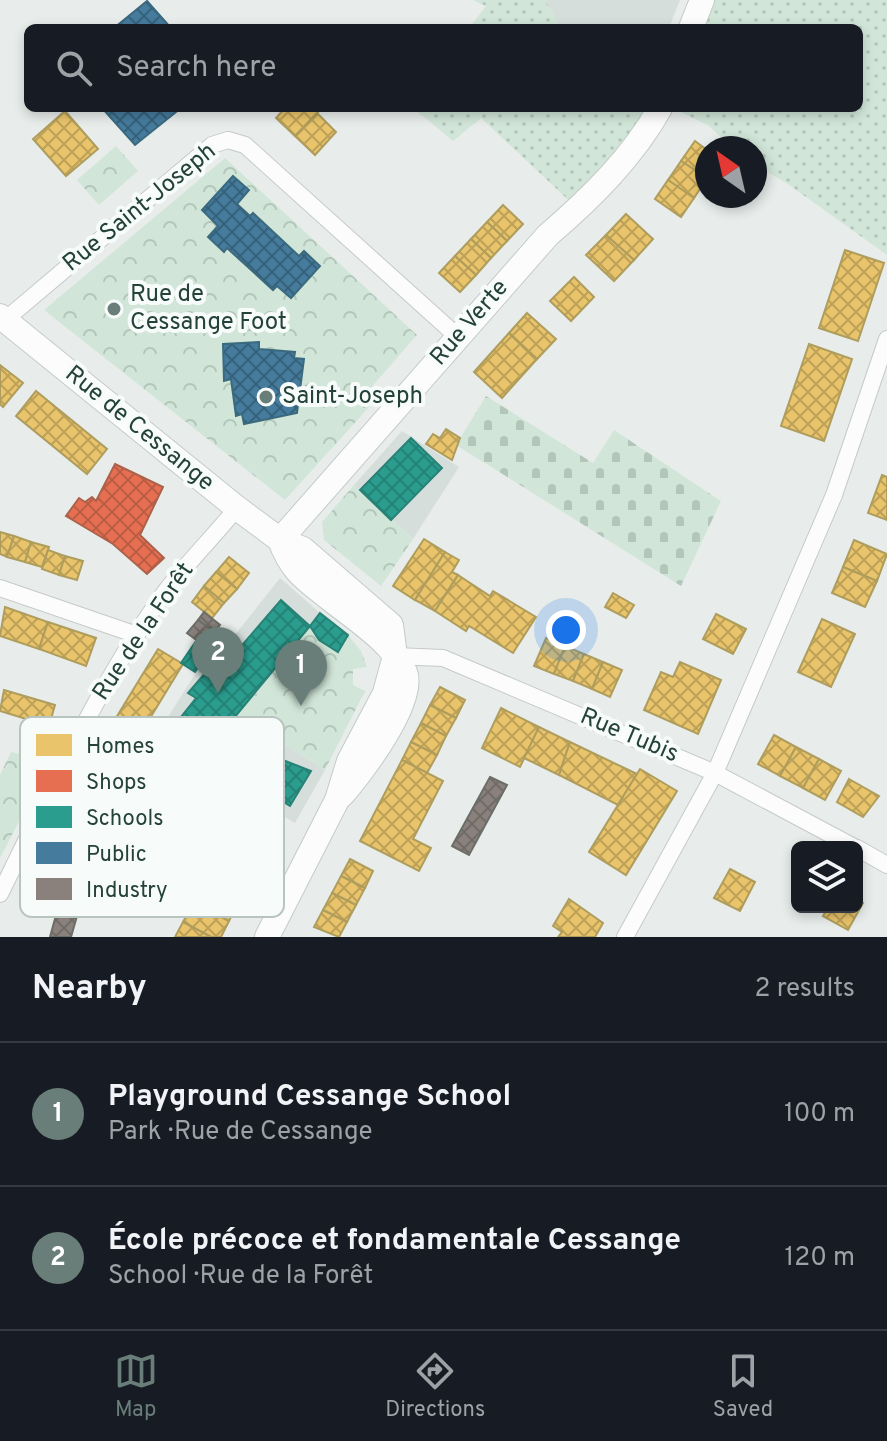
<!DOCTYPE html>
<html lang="en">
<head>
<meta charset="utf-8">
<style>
  :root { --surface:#171b24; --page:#242831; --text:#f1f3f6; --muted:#9ea1a6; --line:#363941; --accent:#697e78 }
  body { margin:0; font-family:Overpass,sans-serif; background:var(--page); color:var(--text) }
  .controls { position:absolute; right:24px; bottom:24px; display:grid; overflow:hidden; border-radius:12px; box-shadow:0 4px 12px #0003 }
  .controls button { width:72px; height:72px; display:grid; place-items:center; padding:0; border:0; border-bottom:2px solid var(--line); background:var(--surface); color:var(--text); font:40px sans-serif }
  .compass { position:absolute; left:695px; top:136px; width:72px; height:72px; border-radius:50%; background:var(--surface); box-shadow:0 4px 12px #0003; rotate:326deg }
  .you { position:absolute; left:566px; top:630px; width:28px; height:28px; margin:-20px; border:6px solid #fff; border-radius:50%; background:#1a73e8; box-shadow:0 0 0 12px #1a73e833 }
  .badge { display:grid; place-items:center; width:52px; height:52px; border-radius:50%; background:var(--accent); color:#fff; font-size:26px; font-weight:700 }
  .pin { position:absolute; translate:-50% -66px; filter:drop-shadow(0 2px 4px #0008) }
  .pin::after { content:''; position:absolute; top:42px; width:28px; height:24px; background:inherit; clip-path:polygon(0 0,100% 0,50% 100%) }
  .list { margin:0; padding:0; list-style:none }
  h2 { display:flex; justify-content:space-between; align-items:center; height:104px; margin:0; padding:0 32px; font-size:34px }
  h2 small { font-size:26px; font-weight:400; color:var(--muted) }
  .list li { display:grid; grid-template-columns:52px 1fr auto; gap:24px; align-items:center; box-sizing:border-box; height:144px; padding:0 32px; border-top:2px solid var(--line) }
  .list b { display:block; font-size:30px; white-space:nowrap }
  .list p { margin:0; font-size:26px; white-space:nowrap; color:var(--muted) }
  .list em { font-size:26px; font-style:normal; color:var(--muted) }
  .icon { flex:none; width:44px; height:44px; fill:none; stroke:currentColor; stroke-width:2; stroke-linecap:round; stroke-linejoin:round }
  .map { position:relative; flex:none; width:887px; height:937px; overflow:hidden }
  .search { position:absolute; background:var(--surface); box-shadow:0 4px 12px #0003; left:24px; right:24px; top:24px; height:88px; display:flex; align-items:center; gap:20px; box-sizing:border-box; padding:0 28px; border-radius:12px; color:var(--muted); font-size:30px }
  .sheet { height:392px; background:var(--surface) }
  nav { display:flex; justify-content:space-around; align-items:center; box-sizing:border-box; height:112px; border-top:2px solid var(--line); background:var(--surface); font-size:22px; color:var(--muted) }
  nav a { display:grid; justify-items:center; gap:4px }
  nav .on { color:var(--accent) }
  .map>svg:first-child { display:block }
  .built { fill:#d6dedb }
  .grass { fill:url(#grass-dots) }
  .cemetery { fill:url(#cemetery-stones) }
  .park { fill:url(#park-crowns) }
  .homes { fill:url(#homes-cross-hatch); stroke:#ae9d5c; stroke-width:2 }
  .shops { fill:url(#shops-cross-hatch); stroke:#ac624a; stroke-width:2 }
  .schools { fill:url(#schools-cross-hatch); stroke:#288276; stroke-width:2 }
  .public { fill:url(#public-cross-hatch); stroke:#3b6a7f; stroke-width:2 }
  .industry { fill:url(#industry-cross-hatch); stroke:#6b6e68; stroke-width:2 }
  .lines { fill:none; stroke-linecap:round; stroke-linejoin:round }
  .street-casing { stroke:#c5cac8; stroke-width:18 }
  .secondary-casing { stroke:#c3cbc8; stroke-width:26 }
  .street { stroke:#fcfcfc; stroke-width:16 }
  .secondary { stroke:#fcfcfc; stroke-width:24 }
  .poi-dot { fill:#697e78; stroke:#f7fbf9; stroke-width:3 }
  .labels { text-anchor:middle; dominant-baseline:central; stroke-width:8; stroke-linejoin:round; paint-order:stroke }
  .street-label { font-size:24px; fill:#24423a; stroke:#f7fbf9 }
  .poi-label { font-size:24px; fill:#24423a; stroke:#f7fbf9; text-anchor:start }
  .key { fill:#f7fbf9; stroke:#b8c4c0; stroke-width:2 }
  .key-label { font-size:22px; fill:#24423a }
</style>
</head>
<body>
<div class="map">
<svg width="887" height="937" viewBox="0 0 887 937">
  <defs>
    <pattern id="grass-dots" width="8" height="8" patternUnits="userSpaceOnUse" patternTransform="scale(2)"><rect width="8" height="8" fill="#d1e6d8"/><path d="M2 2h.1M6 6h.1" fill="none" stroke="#b3c6ba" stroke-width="1.8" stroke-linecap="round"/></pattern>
    <pattern id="cemetery-stones" width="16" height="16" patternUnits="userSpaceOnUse" patternTransform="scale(2)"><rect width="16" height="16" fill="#d1e6d8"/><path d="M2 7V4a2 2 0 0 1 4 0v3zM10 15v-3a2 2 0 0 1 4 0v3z" fill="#b3c6ba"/></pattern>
    <pattern id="park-crowns" width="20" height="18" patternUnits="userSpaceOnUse" patternTransform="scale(2)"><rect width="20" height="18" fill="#d1e6d8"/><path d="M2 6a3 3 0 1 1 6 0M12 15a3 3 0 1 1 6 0" fill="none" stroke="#b3c6ba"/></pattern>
    <pattern id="homes-cross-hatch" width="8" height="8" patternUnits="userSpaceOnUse" patternTransform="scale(2)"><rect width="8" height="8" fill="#e9c46a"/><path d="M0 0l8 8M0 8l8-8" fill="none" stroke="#bda158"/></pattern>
    <pattern id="shops-cross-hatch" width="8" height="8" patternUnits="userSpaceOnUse" patternTransform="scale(2)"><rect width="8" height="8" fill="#e76f51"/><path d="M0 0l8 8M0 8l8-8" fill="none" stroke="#bb5d44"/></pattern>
    <pattern id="schools-cross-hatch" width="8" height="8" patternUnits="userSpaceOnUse" patternTransform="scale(2)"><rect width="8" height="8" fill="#2a9d8f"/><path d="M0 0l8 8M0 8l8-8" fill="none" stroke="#248276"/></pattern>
    <pattern id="public-cross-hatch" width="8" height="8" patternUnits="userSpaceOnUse" patternTransform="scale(2)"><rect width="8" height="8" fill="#457b9d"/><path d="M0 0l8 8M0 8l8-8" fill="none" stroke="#36617a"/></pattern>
    <pattern id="industry-cross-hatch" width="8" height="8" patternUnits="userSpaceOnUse" patternTransform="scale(2)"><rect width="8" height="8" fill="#8a817c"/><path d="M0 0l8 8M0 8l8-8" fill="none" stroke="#716b67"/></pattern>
  </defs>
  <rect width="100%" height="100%" fill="#e8edeb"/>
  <g class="built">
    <polygon points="545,0 680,0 669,28 560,28"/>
    <polygon points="402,431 459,467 413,539 354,485"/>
    <polygon points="280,578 320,613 238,714 325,770 295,823 152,742 216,641 227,645"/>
  </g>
  <g class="grass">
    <polygon points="473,0 545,0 560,28 469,28 486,6"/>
    <polygon points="713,0 887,0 887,255 785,182 755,165 755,148 732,148 709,126 673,108 859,108 859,28 702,28"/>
    <polygon points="413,108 660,108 578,209 481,118 453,141"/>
  </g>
  <polygon class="cemetery" points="486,396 593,463 614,430 721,501 681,586 456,445"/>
  <g class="park">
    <polygon points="116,146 138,171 99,205 77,180"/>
    <polygon points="225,158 417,335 362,398 370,406 285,500 44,310"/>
    <polygon points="354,485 413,539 381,586 324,540 322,522"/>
    <polygon points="310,626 319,640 337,652 348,635 361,651 367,667 353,669 353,685 365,691 325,770 238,714"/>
    <polygon points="11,752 51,760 0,858 0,775"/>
  </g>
  <g class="homes">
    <polygon points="285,108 320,108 321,109 295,136 276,118"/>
    <polygon points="65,111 98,149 66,176 33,139"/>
    <polygon points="317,113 336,132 315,155 295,136"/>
    <polygon points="695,141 707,150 707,178 681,161"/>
    <polygon points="681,161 707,178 694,198 668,180"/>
    <polygon points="668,180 694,198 681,217 655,199"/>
    <polygon points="503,205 523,224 507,241 487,222"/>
    <polygon points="626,214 653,239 634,260 606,235"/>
    <polygon points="487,222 507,241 491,258 471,239"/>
    <polygon points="606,235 634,260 614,281 586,255"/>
    <polygon points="471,239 491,258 476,275 455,256"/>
    <polygon points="845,250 884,263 858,341 819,328"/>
    <polygon points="455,256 476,275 460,292 439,273"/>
    <polygon points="574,277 594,297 571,321 550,301"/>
    <polygon points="527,313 556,339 537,359 509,333"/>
    <polygon points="509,333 537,359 502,398 474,372"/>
    <polygon points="809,344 852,359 824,441 781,426"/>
    <polygon points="0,365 23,383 3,407 0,404"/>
    <polygon points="36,391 107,449 87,474 16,416"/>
    <polygon points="446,429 460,438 452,460 426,444 433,434 440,438"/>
    <polygon points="882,475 887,477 887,520 868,513"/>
    <polygon points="0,532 14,536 7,557 0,554"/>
    <polygon points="14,536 31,542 25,562 7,557"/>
    <polygon points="424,539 445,552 415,600 393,586"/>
    <polygon points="854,540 887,554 877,581 843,567"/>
    <polygon points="31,542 49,547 42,567 25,562"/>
    <polygon points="48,550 65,556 59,575 42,569"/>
    <polygon points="445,552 459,560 452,572 458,575 435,611 415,600"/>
    <polygon points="65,556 83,561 77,580 59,575"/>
    <polygon points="229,557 249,573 237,589 216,572"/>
    <polygon points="843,567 877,581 865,607 832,593"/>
    <polygon points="216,572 237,589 224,603 204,586"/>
    <polygon points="458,575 490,596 493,591 536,617 513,653 469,626 466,631 435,611"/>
    <polygon points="204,586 224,603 212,618 192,602"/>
    <polygon points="613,593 634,605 626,618 605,607"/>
    <polygon points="5,607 48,622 39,649 0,636"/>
    <polygon points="716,614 746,629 733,654 703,639"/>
    <polygon points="822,619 855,634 831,687 798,672"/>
    <polygon points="48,622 96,638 86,666 39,649"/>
    <polygon points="546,638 565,646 554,674 534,666"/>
    <polygon points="565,646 584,654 573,681 554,674"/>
    <polygon points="158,649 183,664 122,764 97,749"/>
    <polygon points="584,654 603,662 592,689 573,681"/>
    <polygon points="603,662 622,670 610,697 592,689"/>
    <polygon points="680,662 721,680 698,734 644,710 661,672 673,677"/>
    <polygon points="440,687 465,700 456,718 430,705"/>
    <polygon points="4,690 55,705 49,726 0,711"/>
    <polygon points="430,705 456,718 446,736 421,723"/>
    <polygon points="501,708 539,727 520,767 482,748"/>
    <polygon points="421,723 446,736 437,755 411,742"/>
    <polygon points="539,727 570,742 559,775 524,758"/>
    <polygon points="774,735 796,747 780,776 758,764"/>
    <polygon points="411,742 437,755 427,773 402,760"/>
    <polygon points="570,742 637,774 618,805 559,775"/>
    <polygon points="796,747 819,759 803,788 780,776"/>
    <polygon points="819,759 841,771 825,800 803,788"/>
    <polygon points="402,760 443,781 413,839 431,848 419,871 360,841"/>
    <polygon points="640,769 677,791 626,875 589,852"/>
    <polygon points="849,779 879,796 863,817 837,802"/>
    <polygon points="350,859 373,871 365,888 341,876"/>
    <polygon points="730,869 755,882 740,911 714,898"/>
    <polygon points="341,876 365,888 356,905 332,893"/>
    <polygon points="203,883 239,901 229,921 193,903"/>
    <polygon points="332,893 356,905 347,922 323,910"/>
    <polygon points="569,899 603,923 595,937 558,937 562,932 553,926"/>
    <polygon points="857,900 863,903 848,930 823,916 828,907 857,907"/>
    <polygon points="193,903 229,921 221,937 211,937 183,922"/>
    <polygon points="323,910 347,922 339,937 314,927"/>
    <polygon points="183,922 211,937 175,937"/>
  </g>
  <polygon class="shops" points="115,464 163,487 140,535 164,558 147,574 113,544 66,516 79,498 85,502 92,497 96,501"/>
  <g class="schools">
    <polygon points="411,438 442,468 391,520 360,490"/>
    <polygon points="281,600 310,626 229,724 260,751 311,771 290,806 227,768 196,755 169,732 196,698 188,693 223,652 231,658"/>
    <polygon points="320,613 348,635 338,652 319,640 310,626"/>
    <polygon points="196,641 210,650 195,672 181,663"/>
  </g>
  <g class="public">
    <polygon points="147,1 171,28 114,28"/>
    <polygon points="102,108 181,108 135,145"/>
    <polygon points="233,176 249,190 237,204 250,216 253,213 299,256 304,251 320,266 291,298 277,286 273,290 227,248 224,252 208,237 218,226 202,210"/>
    <polygon points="259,342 259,349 295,352 294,358 304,359 297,413 244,424 242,414 236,416 231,379 224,381 223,344"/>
  </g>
  <g class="industry">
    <polygon points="204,612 220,625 214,632 198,620"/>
    <polygon points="198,620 214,632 203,645 187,633"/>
    <polygon points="490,777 507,785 469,855 452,846"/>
    <polygon points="61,897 81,902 71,937 50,937"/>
  </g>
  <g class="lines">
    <defs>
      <g id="street">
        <polyline points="5,320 212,145 228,140 245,145 458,337"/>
        <polyline points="0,588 137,635"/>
        <polyline points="395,656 443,658 715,773 854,847"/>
        <polyline points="857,848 887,865"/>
        <path d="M0 894C51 791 98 685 165 592 187 563 214 536 237 508"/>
        <polyline points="625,937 715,773 834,495 887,339"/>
      </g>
      <g id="secondary">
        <polyline points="691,28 702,0"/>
        <polyline points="0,316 237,508 280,540 303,549 391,625 395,656 385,693 349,761 337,800 267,937"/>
        <path d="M280 540 548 235C590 199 633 157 660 108"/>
        <path d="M280 540C291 571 305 579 330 599 355 619 392 642 405 672 417 700 360 775 342 795"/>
      </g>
    </defs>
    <use href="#street" class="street-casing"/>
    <use href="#secondary" class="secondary-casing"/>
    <use href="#street" class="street"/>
    <use href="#secondary" class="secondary"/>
  </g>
  <g class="poi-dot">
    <circle cx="114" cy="309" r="8"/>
    <circle cx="266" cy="397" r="8"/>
  </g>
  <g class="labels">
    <g class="street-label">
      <text transform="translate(140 208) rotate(-39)">Rue Saint-Joseph</text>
      <text transform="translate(470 323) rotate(-49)">Rue Verte</text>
      <text transform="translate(139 429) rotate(39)">Rue de Cessange</text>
      <text transform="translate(144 632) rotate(-56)">Rue de la Forêt</text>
      <text transform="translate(629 736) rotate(23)">Rue Tubis</text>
    </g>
    <g class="poi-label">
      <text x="130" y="295">Rue de<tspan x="130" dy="28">Cessange Foot</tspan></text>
      <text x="282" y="397">Saint-Joseph</text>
    </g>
  </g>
  <rect x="20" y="717" width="264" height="200" rx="12" class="key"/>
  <rect x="36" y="734" width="36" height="22" fill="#e9c46a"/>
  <rect x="36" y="770" width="36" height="22" fill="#e76f51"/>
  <rect x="36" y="806" width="36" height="22" fill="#2a9d8f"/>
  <rect x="36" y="842" width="36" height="22" fill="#457b9d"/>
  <rect x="36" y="878" width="36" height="22" fill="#8a817c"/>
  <g class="key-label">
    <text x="86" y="753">Homes</text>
    <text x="86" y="789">Shops</text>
    <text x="86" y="825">Schools</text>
    <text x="86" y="861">Public</text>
    <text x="86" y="897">Industry</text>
  </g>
</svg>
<div class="controls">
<button><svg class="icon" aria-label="layers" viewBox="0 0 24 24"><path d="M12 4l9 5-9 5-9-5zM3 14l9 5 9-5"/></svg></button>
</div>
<svg class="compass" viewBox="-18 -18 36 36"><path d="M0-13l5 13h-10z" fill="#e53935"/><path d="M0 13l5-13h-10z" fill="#9ea1a6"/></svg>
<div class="you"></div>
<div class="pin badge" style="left:301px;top:706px">1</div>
<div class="pin badge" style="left:218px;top:693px">2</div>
<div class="search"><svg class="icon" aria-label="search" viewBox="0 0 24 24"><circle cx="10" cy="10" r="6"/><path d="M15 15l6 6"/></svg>Search here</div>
</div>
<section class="sheet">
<h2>Nearby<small>2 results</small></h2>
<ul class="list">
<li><span class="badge">1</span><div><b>Playground Cessange School</b><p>Park · Rue de Cessange</p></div><em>100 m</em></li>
<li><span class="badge">2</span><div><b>École précoce et fondamentale Cessange</b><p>School · Rue de la Forêt</p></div><em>120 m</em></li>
</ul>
</section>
<nav>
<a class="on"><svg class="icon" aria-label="map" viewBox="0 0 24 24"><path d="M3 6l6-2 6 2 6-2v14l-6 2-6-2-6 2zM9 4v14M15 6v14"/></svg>Map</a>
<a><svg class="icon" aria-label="directions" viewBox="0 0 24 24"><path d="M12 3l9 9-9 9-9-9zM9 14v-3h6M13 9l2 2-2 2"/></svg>Directions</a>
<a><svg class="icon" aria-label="saved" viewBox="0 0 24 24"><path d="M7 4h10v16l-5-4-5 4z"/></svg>Saved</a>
</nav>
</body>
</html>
